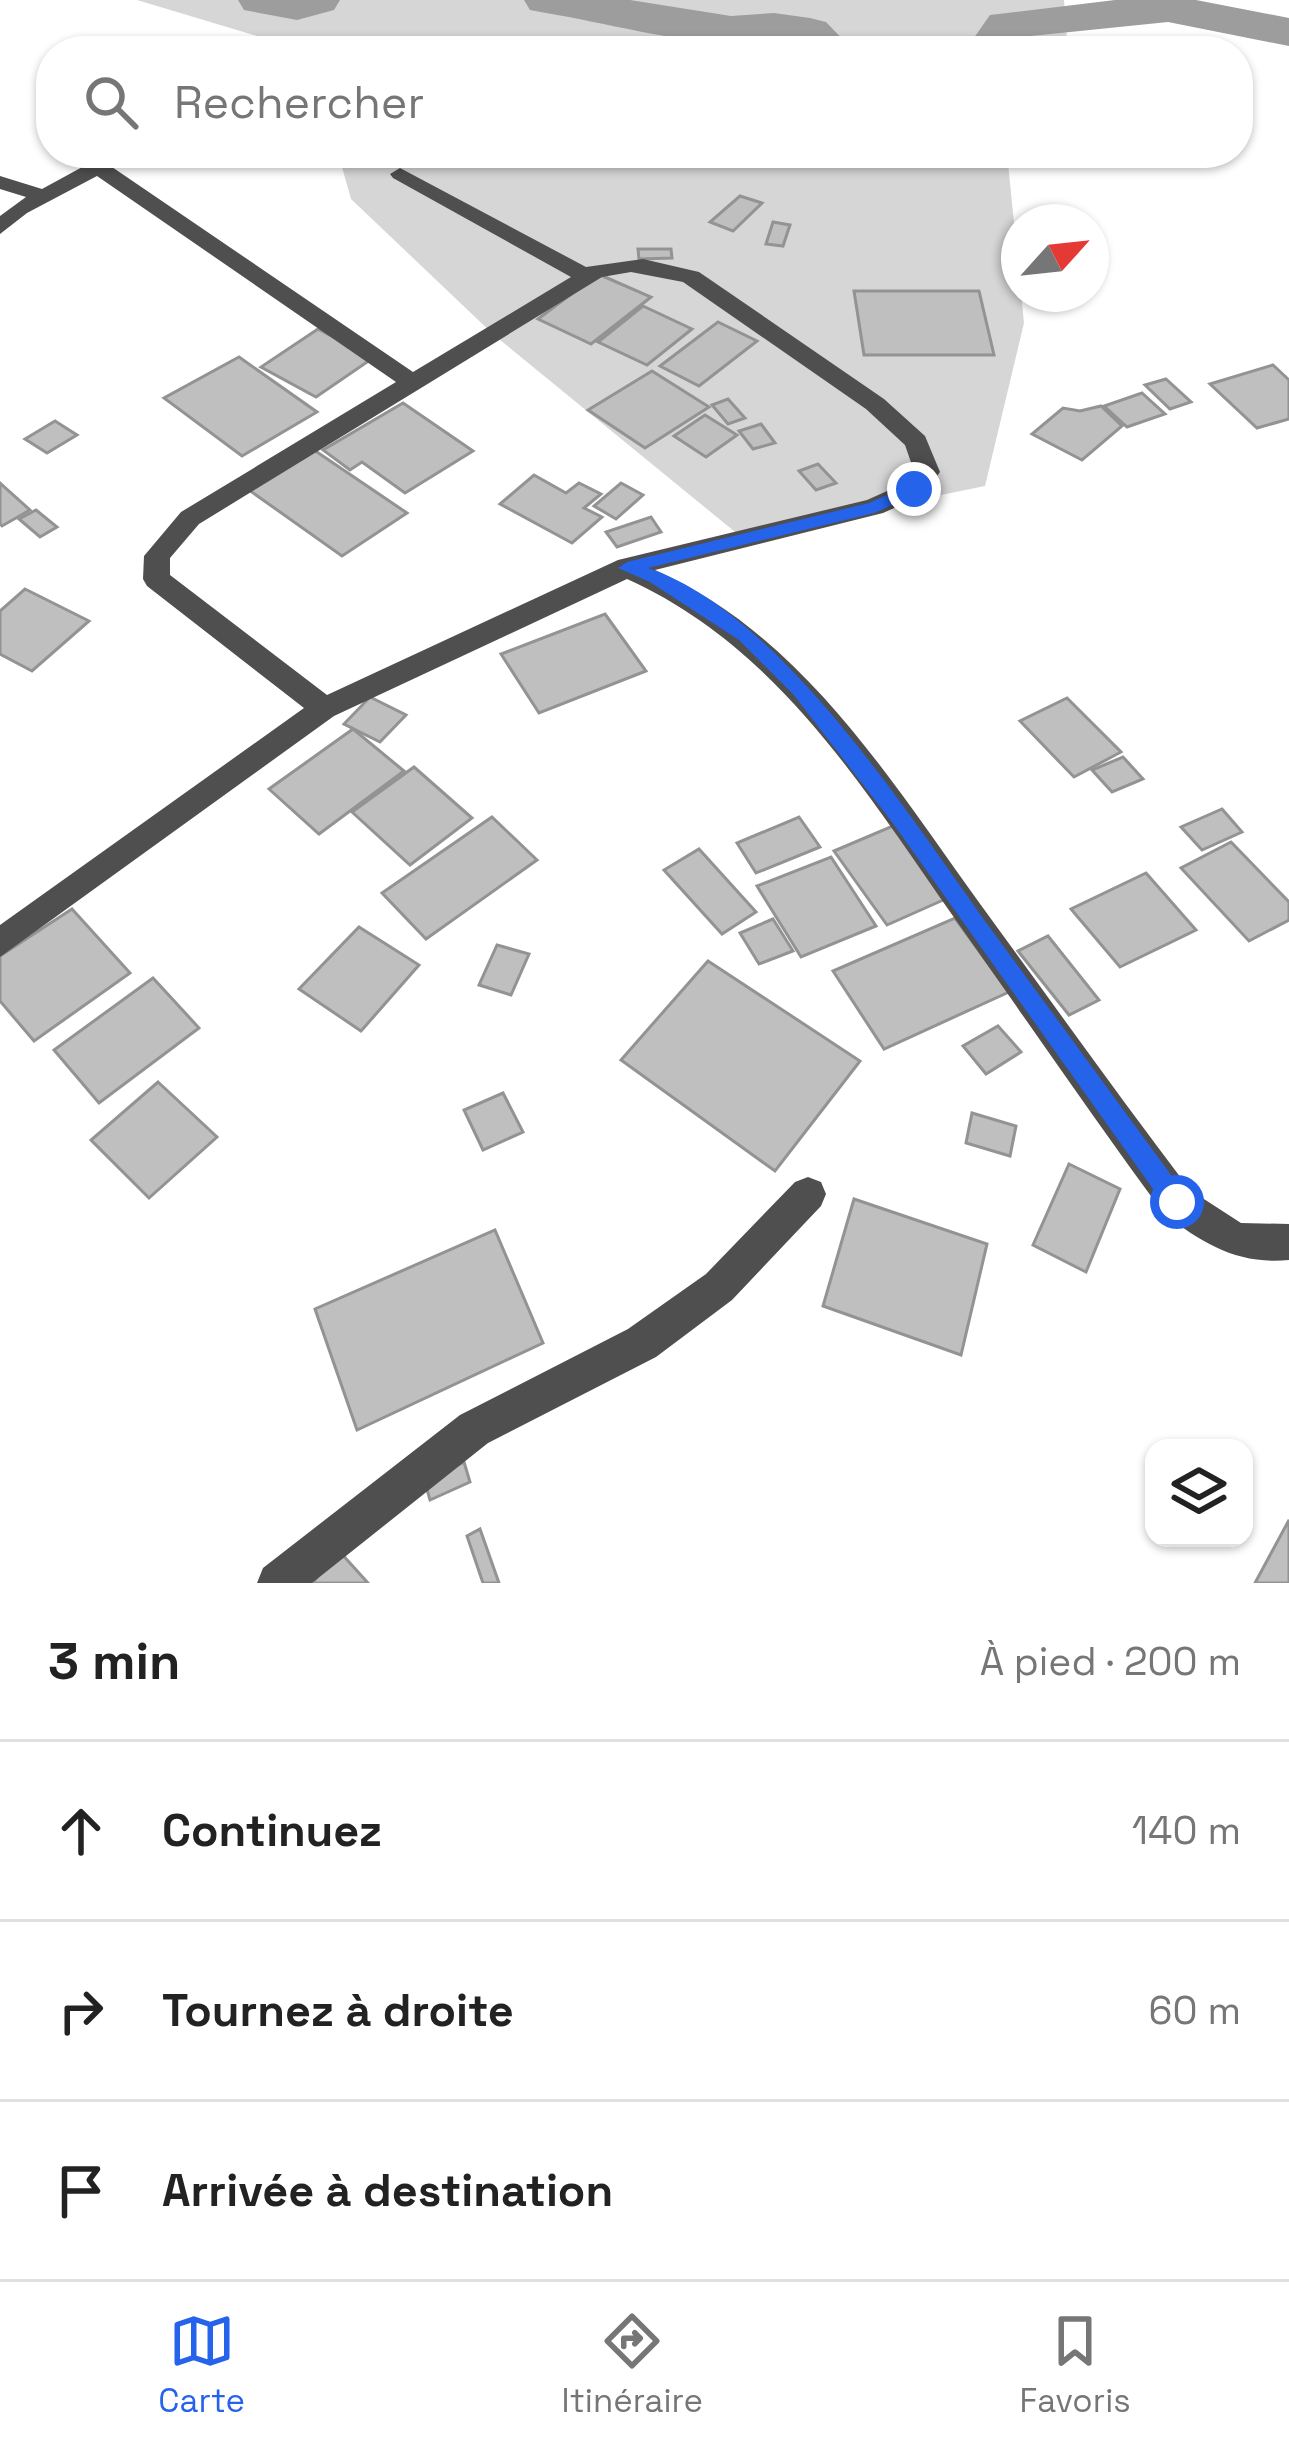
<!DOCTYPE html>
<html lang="fr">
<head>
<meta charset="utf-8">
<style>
  :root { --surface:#fff; --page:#f6f6f6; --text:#222; --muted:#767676; --line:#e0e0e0; --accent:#2563eb }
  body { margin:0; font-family:"Space Grotesk",sans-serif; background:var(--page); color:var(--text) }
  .controls { position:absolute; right:36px; bottom:36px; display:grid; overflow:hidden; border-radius:24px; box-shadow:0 3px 9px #0004 }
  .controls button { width:108px; height:108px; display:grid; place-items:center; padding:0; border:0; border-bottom:3px solid var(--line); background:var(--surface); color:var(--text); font:60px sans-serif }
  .compass { position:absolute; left:1001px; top:204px; width:108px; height:108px; border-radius:50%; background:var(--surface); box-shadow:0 3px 9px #0004; rotate:63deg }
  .stop { position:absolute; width:36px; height:36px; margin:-27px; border:9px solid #2563eb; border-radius:50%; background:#fff }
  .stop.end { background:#2563eb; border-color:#fff; box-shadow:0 3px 12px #0008 }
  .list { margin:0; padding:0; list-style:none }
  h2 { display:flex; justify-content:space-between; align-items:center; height:156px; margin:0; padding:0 48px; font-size:51px }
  h2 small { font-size:39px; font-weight:400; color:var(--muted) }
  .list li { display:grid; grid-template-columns:78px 1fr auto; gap:36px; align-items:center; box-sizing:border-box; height:180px; padding:0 48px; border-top:3px solid var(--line) }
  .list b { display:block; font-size:45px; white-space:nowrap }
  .list em { font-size:39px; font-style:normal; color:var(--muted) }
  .icon { flex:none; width:66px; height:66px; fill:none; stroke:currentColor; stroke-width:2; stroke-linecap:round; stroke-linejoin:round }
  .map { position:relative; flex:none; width:1289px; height:1583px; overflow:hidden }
  .search { position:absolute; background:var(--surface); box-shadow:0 3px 9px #0004; left:36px; right:36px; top:36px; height:132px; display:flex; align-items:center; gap:30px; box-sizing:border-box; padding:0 42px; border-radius:48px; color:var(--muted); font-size:45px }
  .sheet { height:696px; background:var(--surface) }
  nav { display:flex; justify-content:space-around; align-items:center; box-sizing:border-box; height:168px; border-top:3px solid var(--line); background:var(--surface); font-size:33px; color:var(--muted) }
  nav a { display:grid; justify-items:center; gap:6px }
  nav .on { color:var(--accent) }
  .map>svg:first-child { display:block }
  .green { fill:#d6d6d6 }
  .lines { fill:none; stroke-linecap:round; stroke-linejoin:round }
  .river { fill:#9d9d9d; fill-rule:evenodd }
  .building { fill:#bfbfbf; stroke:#939393; stroke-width:3 }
  .minor { fill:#4f4f4f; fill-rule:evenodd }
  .route { fill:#2563eb }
</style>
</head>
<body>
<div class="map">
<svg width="1289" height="1583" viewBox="0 0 1289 1583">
  <rect width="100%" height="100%" fill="#fff"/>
  <g class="green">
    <polygon points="137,0 1064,0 1067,41 1052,51 307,51"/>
    <polygon points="338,153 1007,153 1024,323 985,486 740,536 494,335 351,199"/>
  </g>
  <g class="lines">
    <g class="river">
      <polygon points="238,0 340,0 334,10 297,20 244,10"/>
      <path d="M524 0H630L731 16 774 13 810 18 826 22 854 51H804C784 33 755 45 732 44 671 41 606 23 546 13L530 10Z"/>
      <polygon points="1115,0 1196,0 1289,18 1289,46 1168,22 1021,37 1027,51 977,51 971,42 990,15"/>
    </g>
  </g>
  <g class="building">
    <polygon points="740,196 762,203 733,231 710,222"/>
    <polygon points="773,222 790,225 783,246 766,244"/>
    <polygon points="638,249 671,249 672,258 639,259"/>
    <polygon points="598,274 651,297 591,344 538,319"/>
    <polygon points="854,291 979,291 994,355 864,355"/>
    <polygon points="643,306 692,329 647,365 598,342"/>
    <polygon points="718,322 757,341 699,386 660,366"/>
    <polygon points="318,329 373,358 316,397 261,367"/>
    <polygon points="239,357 317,412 242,456 164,398"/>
    <polygon points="1273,365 1289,380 1289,419 1257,428 1210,384"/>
    <polygon points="652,371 709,407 645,448 588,410"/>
    <polygon points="1166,379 1191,402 1170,409 1145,385"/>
    <polygon points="1142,393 1165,414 1127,427 1104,406"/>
    <polygon points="728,399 745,418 728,424 712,405"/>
    <polygon points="403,403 473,451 405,493 362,462 350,470 323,450"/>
    <polygon points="1101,406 1122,426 1082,460 1032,434 1063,408 1080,411"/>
    <polygon points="705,415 737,435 706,457 674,436"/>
    <polygon points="55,421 77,435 47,453 25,439"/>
    <polygon points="761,424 775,443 753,449 739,431"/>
    <polygon points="314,450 407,513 342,556 249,490"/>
    <polygon points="818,464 836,483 816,490 799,471"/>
    <polygon points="534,475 566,493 579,483 601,494 584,508 602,517 572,543 500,504"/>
    <polygon points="0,483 30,510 2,526 0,524"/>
    <polygon points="621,483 643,495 616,519 594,506"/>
    <polygon points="36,510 57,527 40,537 19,519"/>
    <polygon points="651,517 661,532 617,547 606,532"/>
    <polygon points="25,589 89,621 32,671 0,654 0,611"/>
    <polygon points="605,614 646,671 539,713 501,654"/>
    <polygon points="370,697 406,715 380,742 344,724"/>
    <polygon points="1067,698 1121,752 1074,777 1020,721"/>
    <polygon points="353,729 404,771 319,834 269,789"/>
    <polygon points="1123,757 1143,779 1112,792 1092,770"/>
    <polygon points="414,767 472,818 410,865 352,812"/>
    <polygon points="1222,809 1242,832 1202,850 1181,827"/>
    <polygon points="492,817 537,860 426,939 382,893"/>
    <polygon points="799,817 820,847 756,873 737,843"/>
    <polygon points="895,825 950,897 887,925 834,851"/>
    <polygon points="1231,842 1289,902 1289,920 1249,941 1181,868"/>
    <polygon points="699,849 756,912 722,934 664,870"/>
    <polygon points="831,857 876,926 801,957 757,886"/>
    <polygon points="1146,873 1196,930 1120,967 1071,909"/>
    <polygon points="72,909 130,973 34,1041 0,1001 0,956"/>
    <polygon points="955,918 1009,992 884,1049 833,971"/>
    <polygon points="773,919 793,951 759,964 740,933"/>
    <polygon points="359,927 419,965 361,1031 299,989"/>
    <polygon points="1048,936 1099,1000 1069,1015 1018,951"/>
    <polygon points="497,945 529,954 511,995 479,985"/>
    <polygon points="708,961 860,1061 775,1171 621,1060"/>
    <polygon points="153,978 199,1028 99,1103 54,1050"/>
    <polygon points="998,1026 1021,1052 986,1074 963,1046"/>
    <polygon points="158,1082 217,1137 149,1198 91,1140"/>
    <polygon points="503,1093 523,1132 483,1150 464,1110"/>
    <polygon points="972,1113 1016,1126 1010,1156 966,1143"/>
    <polygon points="1069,1164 1120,1189 1086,1272 1033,1245"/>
    <polygon points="854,1199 987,1244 961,1355 823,1306"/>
    <polygon points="495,1230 543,1343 357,1430 315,1309"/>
    <polygon points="464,1462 470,1482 430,1500 424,1479"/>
    <polygon points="1289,1520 1289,1583 1255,1583"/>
    <polygon points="480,1529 499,1583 483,1583 467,1536"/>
    <polygon points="340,1552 368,1583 312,1583"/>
  </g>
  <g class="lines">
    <g class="minor">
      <path d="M108 153H133L112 167 413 372 571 277 393 178 390 174 400 168 586 267 643 259 699 272 884 399 925 436 940 472 923 495 883 513 655 570C800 634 888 776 978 901 1048 997 1118 1095 1190 1190L1241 1223 1289 1224V1260C1238 1265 1204 1244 1164 1214 1092 1116 1023 1015 953 916 862 786 776 646 627 579L334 716 0 957V925L304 708 147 586 143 579 144 556 181 512 396 382 97 176 27 213 0 234V216L26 197 0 189V176L42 189ZM631 272 683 282 866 409 905 445 914 471 905 483 867 500 618 560 327 695 170 575V558L199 524 602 277Z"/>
      <polygon points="808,1177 821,1182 826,1194 821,1206 732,1300 656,1357 488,1443 312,1583 257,1583 263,1568 460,1415 628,1329 706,1274 795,1182"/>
    </g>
  </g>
  <path class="route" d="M914 483 920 485V493L874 513 648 568C779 612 906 811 985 921 1052 1012 1118 1103 1185 1194L1188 1202 1177 1214 1168 1210 892 822 793 694 739 640 650 582 618 568 627 562 869 503Z"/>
</svg>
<div class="controls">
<button><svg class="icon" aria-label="layers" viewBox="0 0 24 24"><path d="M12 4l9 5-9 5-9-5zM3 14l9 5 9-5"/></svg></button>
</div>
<svg class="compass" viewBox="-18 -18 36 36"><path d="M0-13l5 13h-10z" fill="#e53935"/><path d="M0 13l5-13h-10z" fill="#767676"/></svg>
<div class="stop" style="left:1177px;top:1202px"></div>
<div class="stop end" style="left:914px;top:489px"></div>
<div class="search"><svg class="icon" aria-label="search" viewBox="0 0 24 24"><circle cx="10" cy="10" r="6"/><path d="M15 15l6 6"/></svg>Rechercher</div>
</div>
<section class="sheet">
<h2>3 min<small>À pied · 200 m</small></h2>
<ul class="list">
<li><svg class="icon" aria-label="ahead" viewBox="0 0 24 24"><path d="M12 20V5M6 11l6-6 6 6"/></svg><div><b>Continuez</b></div><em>140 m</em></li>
<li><svg class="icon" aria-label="right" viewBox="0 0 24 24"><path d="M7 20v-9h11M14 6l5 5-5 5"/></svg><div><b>Tournez à droite</b></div><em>60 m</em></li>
<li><svg class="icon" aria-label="arrive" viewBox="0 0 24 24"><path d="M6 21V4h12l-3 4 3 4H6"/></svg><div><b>Arrivée à destination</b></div></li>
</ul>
</section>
<nav>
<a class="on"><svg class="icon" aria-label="map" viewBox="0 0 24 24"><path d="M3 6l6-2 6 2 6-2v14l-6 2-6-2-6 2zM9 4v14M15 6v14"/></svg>Carte</a>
<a><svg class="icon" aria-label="directions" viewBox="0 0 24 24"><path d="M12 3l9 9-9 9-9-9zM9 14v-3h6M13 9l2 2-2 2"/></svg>Itinéraire</a>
<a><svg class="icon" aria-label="saved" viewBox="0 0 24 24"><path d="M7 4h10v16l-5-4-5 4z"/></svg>Favoris</a>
</nav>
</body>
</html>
